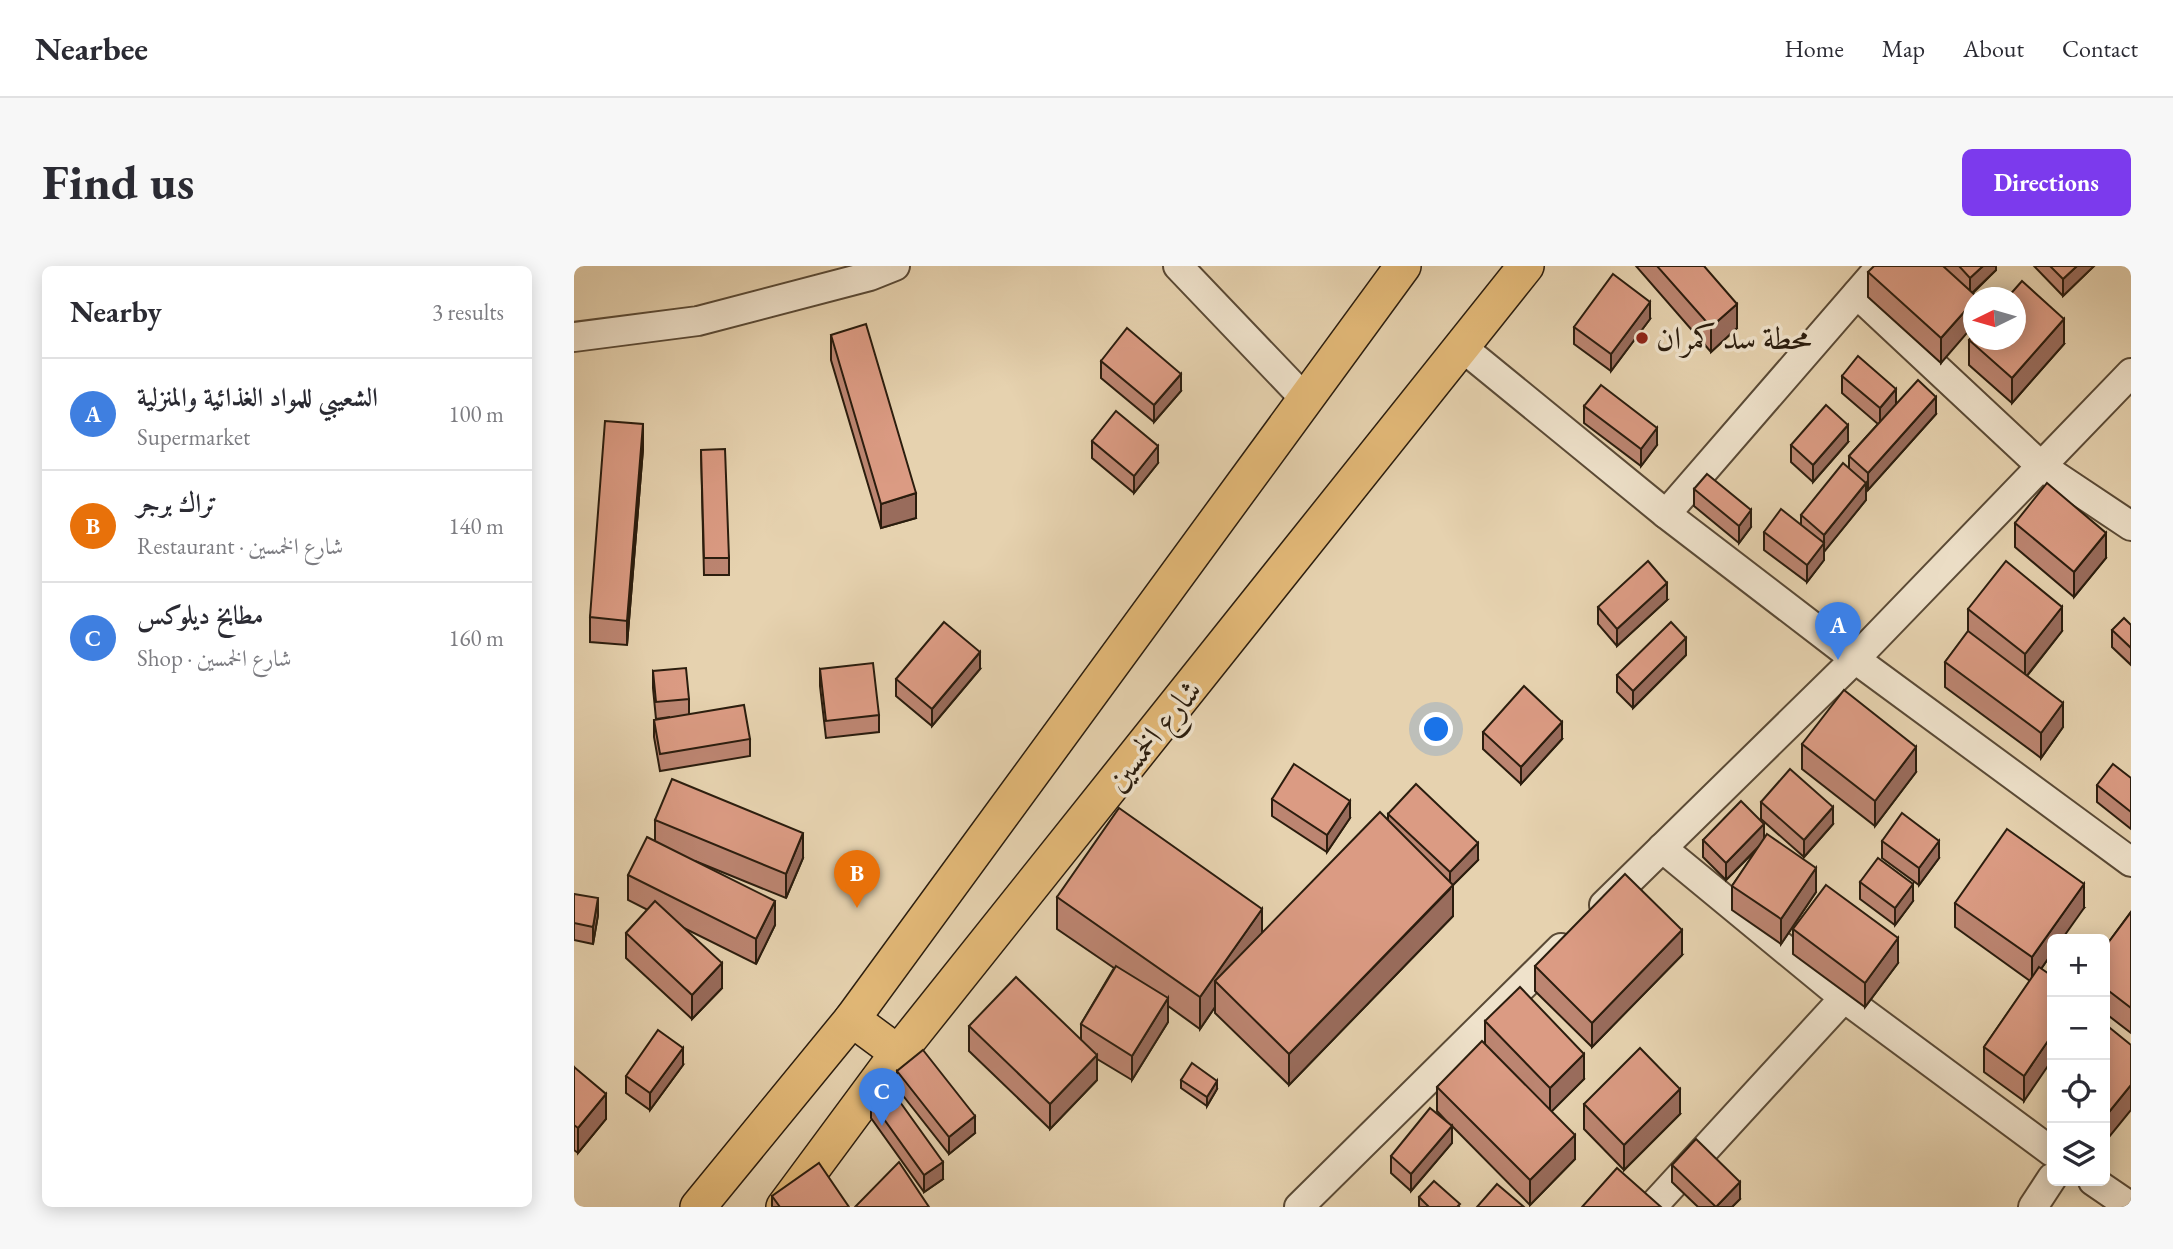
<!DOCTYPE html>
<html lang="en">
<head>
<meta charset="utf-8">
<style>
  :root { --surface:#fff; --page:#f7f7f7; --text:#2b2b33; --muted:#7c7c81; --line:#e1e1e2; --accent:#7c3aed }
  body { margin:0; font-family:"EB Garamond",Amiri,serif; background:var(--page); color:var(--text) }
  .controls { position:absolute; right:21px; bottom:21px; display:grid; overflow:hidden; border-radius:10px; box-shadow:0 4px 18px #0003 }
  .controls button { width:63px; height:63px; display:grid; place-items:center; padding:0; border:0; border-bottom:2px solid var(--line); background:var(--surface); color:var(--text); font:35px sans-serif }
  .compass { position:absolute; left:1389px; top:21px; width:63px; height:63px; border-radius:50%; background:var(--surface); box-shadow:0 4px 18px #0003; rotate:265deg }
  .you { position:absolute; left:863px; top:464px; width:24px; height:24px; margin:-18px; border:5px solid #fff; border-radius:50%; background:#1a73e8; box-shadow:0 0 0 10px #1a73e833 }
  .badge { display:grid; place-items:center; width:46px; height:46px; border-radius:50%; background:var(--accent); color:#fff; font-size:23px; font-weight:700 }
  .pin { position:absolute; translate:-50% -58px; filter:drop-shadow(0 2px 4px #0008) }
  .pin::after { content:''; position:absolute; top:37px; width:24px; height:21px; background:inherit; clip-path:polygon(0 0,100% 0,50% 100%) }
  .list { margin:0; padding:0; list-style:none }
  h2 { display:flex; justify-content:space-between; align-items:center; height:91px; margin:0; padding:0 28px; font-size:30px }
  h2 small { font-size:23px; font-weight:400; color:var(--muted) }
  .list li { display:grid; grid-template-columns:46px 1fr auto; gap:21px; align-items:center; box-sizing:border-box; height:112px; padding:0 28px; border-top:2px solid var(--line) }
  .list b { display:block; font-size:26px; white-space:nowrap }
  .list p { margin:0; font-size:23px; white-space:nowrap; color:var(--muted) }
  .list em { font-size:23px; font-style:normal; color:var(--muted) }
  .icon { flex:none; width:38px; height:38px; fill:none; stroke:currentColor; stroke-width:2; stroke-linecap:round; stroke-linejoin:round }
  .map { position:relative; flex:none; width:1557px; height:941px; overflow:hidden; border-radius:10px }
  header { display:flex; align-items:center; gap:42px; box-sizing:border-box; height:98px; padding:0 35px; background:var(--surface); border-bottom:2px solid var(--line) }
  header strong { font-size:33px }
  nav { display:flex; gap:38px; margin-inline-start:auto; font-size:24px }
  .intro { display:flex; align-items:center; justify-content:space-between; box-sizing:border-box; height:168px; padding:0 42px }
  h1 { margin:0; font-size:49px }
  .button { padding:18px 32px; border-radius:10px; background:var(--accent); color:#fff; font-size:24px; font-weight:700 }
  main { display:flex; gap:42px; padding:0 42px }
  aside { flex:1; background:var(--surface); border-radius:10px; box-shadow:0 4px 18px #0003 }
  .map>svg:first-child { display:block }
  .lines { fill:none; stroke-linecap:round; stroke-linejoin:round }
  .minor-casing { stroke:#5a4a36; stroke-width:32 }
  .major-casing { stroke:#2b1d0e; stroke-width:38 }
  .minor { stroke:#efe2cb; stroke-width:28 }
  .major { stroke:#e3b978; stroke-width:35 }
  .wall { fill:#bc8571; stroke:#2b1d0e; stroke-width:2 }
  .shaded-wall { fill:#996c5c; stroke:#2b1d0e; stroke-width:2 }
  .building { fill:#db9b83; stroke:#2b1d0e; stroke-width:2 }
  .poi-dot { fill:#8f2418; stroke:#efe2cb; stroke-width:2.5 }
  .labels { text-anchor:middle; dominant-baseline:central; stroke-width:7; stroke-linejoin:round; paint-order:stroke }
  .poi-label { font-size:32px; fill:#2b1d0e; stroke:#efe2cb; text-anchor:start }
  .street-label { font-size:32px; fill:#2b1d0e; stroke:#efe2cb }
</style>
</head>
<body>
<header>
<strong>Nearbee</strong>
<nav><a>Home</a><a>Map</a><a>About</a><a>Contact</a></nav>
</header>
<div class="intro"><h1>Find us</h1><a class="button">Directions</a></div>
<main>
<aside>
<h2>Nearby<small>3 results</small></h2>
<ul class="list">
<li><span class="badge" style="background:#3f7fe0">A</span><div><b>الشعيبي للمواد الغذائية والمنزلية</b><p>Supermarket</p></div><em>100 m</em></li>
<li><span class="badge" style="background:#e8710a">B</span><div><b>تراك برجر</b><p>Restaurant · شارع الخمسين</p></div><em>140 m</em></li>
<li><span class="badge" style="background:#3f7fe0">C</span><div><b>مطابخ ديلوكس</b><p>Shop · شارع الخمسين</p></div><em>160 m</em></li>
</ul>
</aside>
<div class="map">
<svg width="1557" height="941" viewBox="0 0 1557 941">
  <rect width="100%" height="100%" fill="#e6d2af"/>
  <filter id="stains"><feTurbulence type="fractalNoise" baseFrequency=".00286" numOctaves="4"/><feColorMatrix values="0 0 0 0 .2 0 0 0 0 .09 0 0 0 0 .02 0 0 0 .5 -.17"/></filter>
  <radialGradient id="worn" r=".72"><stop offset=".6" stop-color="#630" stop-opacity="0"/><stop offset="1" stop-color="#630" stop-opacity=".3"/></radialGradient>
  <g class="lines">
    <defs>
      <g id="minor">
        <polyline points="604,0 731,133"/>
        <polyline points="1283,28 1467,200 1557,260"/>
        <polyline points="0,71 124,55 296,10 321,0"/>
        <polyline points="889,82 1092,248 1281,393 1557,596"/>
        <polyline points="1092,248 1307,0"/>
        <polyline points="1088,582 1270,732 1478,886"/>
        <polyline points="1030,639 1281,393 1557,107"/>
        <polyline points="1519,915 1557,941"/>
        <polyline points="725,941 987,682"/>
        <polyline points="1078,941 1270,732"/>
        <polyline points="1459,941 1478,912"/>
      </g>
      <g id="major">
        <polyline points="278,753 324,787"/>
        <polyline points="124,941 278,753 829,0"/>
        <polyline points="210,941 324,787 952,0"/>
      </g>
    </defs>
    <use href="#minor" class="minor-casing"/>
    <use href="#major" class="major-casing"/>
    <use href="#minor" class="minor"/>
    <use href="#major" class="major"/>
  </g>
  <g class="wall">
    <polygon points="1062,0 1130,0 1163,62 1137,86"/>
    <polygon points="1369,0 1422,0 1422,4 1399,27 1367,97 1294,31 1294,6"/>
    <polygon points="1460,0 1520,0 1489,30"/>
    <polygon points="1076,53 1037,105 1000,78 1000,61"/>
    <polygon points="257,69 342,252 307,262 257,94"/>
    <polygon points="1395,74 1490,78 1438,137 1395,99"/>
    <polygon points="527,95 607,125 580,156 527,112"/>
    <polygon points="1268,110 1322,137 1362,148 1294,224 1292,223 1292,234 1250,285 1250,294 1233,316 1190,284 1190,266 1227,259 1227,249 1275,203 1275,190 1304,158 1268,127"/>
    <polygon points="1010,140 1083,179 1067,200 1010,157"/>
    <polygon points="518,175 584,197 560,227 518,192"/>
    <polygon points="1274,176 1239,216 1217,196 1217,179"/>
    <polygon points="69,183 53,379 16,376 16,351"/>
    <polygon points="127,184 155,292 155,309 130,309"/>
    <polygon points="1120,223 1177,261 1165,277 1120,240"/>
    <polygon points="1441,257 1532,292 1500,331 1441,281"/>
    <polygon points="1093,334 1043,380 1024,358 1024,341"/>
    <polygon points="1394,343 1488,365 1453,410 1489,461 1467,492 1371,421 1371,396 1394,366"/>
    <polygon points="1557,359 1557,399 1538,381 1538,364"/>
    <polygon points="1112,389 1059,442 1043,426 1043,409"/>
    <polygon points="246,403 305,449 305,466 252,472 246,420"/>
    <polygon points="406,403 358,460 322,430 322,413"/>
    <polygon points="79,405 115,433 115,448 176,473 176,490 86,505 80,471 80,454 96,451 82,453 79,422"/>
    <polygon points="909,466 988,473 947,518 909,483"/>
    <polygon points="1228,478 1342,506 1301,560 1228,503"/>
    <polygon points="1557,512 1557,563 1523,536 1523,519"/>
    <polygon points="698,533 776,552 753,586 698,550"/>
    <polygon points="1187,536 1259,558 1230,591 1187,553"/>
    <polygon points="814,548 904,594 879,619 879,650 715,819 641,747 641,741 626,763 594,740 594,756 558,814 523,793 523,814 476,863 395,785 395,760 507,773 507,758 540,702 483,663 483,631 688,667 814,555"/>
    <polygon points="81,554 229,592 212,632 121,595 201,659 182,698 110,662 148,722 118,753 52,692 52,667 74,644 54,634 54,609 81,575"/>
    <polygon points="1190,572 1242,626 1207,678 1158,644 1158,620 1184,582 1152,614 1129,591 1129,574"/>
    <polygon points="1308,575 1365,592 1345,619 1308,592"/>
    <polygon points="1286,616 1339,635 1321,659 1286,633"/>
    <polygon points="0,628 24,649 19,678 0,674"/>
    <polygon points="1381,637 1510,642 1478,673 1478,687 1467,703 1450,835 1410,806 1410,781 1456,715 1381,661"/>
    <polygon points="1557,646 1557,767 1531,747 1531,681"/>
    <polygon points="1219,663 1324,697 1291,741 1219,688"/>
    <polygon points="1108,689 1018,781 961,725 961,700"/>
    <polygon points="911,755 1010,813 977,845 1001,893 956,939 878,860 878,877 837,925 817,907 817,890 877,860 863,845 863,821 911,779"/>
    <polygon points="109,799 76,844 52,827 52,810"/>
    <polygon points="0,801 32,853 4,887 0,884"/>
    <polygon points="323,805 401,867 375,888 323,822"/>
    <polygon points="607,814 643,823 633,840 607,822"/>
    <polygon points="297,835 369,913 350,926 297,852"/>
    <polygon points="1010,838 1106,848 1050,904 1010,863"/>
    <polygon points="1098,899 1166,933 1158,941 1124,941 1098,916"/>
    <polygon points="198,930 275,941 198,941"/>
    <polygon points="845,931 886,941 846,941 845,940"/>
  </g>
  <g class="shaded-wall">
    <polygon points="1409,0 1422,0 1422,4 1396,29 1396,12"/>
    <polygon points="1503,0 1520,0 1489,30 1489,13"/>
    <polygon points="1076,36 1076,53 1037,105 1037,88"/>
    <polygon points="1399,36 1399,60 1367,97 1367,72"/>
    <polygon points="1163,38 1163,62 1137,86 1137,61"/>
    <polygon points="1490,53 1490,78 1438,137 1438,112"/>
    <polygon points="607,108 607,125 580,156 580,139"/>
    <polygon points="1322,123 1322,140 1306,159 1306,142"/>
    <polygon points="1362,131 1362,148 1294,224 1294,207"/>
    <polygon points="69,158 69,183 53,379 53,355"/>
    <polygon points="1274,159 1274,176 1239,216 1239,199"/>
    <polygon points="1083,162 1083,179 1067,200 1067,183"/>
    <polygon points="584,180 584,197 560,227 560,210"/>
    <polygon points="1292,217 1292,234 1250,286 1250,269"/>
    <polygon points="342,227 342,252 307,262 307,238"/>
    <polygon points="1177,244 1177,261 1165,277 1165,260"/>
    <polygon points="1532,267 1532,292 1500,331 1500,306"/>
    <polygon points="1250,277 1250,294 1233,316 1233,299"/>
    <polygon points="1093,317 1093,334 1043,380 1043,363"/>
    <polygon points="1488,341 1488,365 1451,412 1451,388"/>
    <polygon points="1112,372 1112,389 1059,442 1059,425"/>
    <polygon points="406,386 406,403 358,460 358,443"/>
    <polygon points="1489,437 1489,461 1467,492 1467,467"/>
    <polygon points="988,456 988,473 947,518 947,501"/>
    <polygon points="1342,481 1342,506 1301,560 1301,535"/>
    <polygon points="776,535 776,552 753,586 753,569"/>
    <polygon points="1259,541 1259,558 1230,591 1230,574"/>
    <polygon points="1190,558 1190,575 1152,614 1152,597"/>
    <polygon points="229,567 229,592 212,632 212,608"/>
    <polygon points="1365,575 1365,592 1345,619 1345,602"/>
    <polygon points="904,577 904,594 879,619 879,650 715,819 715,788 876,623 876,606"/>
    <polygon points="1242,602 1242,626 1207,678 1207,653"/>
    <polygon points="1339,618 1339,635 1321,659 1321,642"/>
    <polygon points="1510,618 1510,642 1488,673 1478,673 1478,687 1458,716 1458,691"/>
    <polygon points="24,632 24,649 19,678 19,661"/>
    <polygon points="201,635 201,659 182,698 182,673"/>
    <polygon points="688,643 688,674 641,715 641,741 626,763 626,731"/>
    <polygon points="1108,664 1108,689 1018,781 1018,757"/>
    <polygon points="1324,672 1324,697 1291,741 1291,717"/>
    <polygon points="148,697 148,722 118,753 118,729"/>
    <polygon points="594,732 594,756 558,814 558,790"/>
    <polygon points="1478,769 1478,794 1450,835 1450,810"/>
    <polygon points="109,782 109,799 76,844 76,827"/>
    <polygon points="1010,788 1010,813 976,847 976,822"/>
    <polygon points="523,789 523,814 476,863 476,838"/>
    <polygon points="643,815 643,823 633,840 633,831"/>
    <polygon points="1557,819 1557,844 1531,876 1531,851"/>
    <polygon points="1106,823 1106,848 1050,904 1050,879"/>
    <polygon points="32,828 32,853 4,887 4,862"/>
    <polygon points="401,850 401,867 375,888 375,871"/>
    <polygon points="878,860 878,877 837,925 837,908"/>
    <polygon points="1001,869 1001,893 956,939 956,914"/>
    <polygon points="369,896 369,913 350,926 350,909"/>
    <polygon points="1166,916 1166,933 1158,941 1142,941"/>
  </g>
  <g class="building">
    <polygon points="1083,0 1130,0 1163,38 1137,61"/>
    <polygon points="1300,0 1369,0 1403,31 1399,32 1399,36 1367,72 1294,6"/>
    <polygon points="1385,0 1409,0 1396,12"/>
    <polygon points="1476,0 1503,0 1489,13"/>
    <polygon points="1039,8 1076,36 1037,88 1000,61"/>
    <polygon points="1448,15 1490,53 1438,112 1395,74 1399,69 1399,74 1441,74 1441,32 1433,32"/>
    <polygon points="292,58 342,227 307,238 257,69"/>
    <polygon points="553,62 607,108 580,139 527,95"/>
    <polygon points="1284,90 1322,123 1306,142 1268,110"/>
    <polygon points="1344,114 1362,131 1294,207 1275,190"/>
    <polygon points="1027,119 1083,162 1067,183 1010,140"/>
    <polygon points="1252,139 1274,159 1239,199 1217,179"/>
    <polygon points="542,145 584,180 560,210 518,175"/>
    <polygon points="31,155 69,158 53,355 16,351"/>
    <polygon points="151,183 155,292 130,292 127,184"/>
    <polygon points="1269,197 1292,217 1250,269 1227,249"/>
    <polygon points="1133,208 1177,244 1165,260 1120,223"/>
    <polygon points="1473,217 1532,267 1500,306 1441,257"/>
    <polygon points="1207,243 1250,277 1233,299 1190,266"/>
    <polygon points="1074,295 1093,317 1043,363 1024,341"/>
    <polygon points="1432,295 1488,341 1451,388 1394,343"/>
    <polygon points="1550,352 1557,359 1557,382 1538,364"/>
    <polygon points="370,356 406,386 358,443 322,413"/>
    <polygon points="1097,356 1112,372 1059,425 1043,409"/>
    <polygon points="1394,365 1489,437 1467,467 1371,396"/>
    <polygon points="299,397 305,449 252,455 246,403"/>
    <polygon points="112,402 115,433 82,436 79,405"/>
    <polygon points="950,420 988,456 947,501 909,466"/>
    <polygon points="1270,424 1342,481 1301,535 1228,478"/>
    <polygon points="170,439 176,473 86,488 80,454"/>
    <polygon points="720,498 776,535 753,569 698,533"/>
    <polygon points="1539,498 1557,512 1557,546 1523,519"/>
    <polygon points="1216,503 1259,541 1230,574 1187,536"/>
    <polygon points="98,513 229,567 212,608 81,554"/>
    <polygon points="842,518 904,577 876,606 814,548"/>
    <polygon points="1167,535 1190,558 1152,597 1129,574"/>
    <polygon points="545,542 688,643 626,731 483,631"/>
    <polygon points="806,546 879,619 715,788 641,715"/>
    <polygon points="1328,547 1365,575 1345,602 1308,575"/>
    <polygon points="1433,563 1510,618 1458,691 1381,637"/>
    <polygon points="1193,568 1242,602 1207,653 1158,620"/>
    <polygon points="73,571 201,635 182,673 54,609"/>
    <polygon points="1304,592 1339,618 1321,642 1286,616"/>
    <polygon points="1051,608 1108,664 1018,757 961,700"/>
    <polygon points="1252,619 1324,672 1291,717 1219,663"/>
    <polygon points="0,628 24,632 19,661 0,657"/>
    <polygon points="81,635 148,697 118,729 52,667"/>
    <polygon points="1557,646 1557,742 1531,722 1531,681"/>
    <polygon points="542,700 594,732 558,790 507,758"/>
    <polygon points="1465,701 1478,710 1478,769 1450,810 1410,781"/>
    <polygon points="442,711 523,789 476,838 395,760"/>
    <polygon points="946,721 1010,788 976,822 911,755"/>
    <polygon points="1536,762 1557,779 1557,819 1531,851 1531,768"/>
    <polygon points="84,764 109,782 76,827 52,810"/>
    <polygon points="908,775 1001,869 956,914 863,821"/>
    <polygon points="1066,782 1106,823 1050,879 1010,838"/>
    <polygon points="349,784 401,850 375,871 323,805"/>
    <polygon points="618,797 643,815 633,831 607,814"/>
    <polygon points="0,801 32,828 4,862 0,859"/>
    <polygon points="316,822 369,896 350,909 297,835"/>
    <polygon points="856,842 878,860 837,908 817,890"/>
    <polygon points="1122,873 1166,916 1142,941 1098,899"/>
    <polygon points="325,896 355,941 281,941"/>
    <polygon points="245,897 275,941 206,941 198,930"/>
    <polygon points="1043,902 1087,941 1008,941"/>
    <polygon points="860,915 886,938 883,941 855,941 845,931"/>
    <polygon points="923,918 950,941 903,941"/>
  </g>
  <circle class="poi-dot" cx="1068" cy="72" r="7"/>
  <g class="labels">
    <g class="poi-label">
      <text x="1082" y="72">محطة سد كمران</text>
    </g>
    <g class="street-label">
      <text transform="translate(579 469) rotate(-51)">شارع الخمسين</text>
    </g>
  </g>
  <rect width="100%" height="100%" filter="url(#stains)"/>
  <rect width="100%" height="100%" fill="url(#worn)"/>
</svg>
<div class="controls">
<button>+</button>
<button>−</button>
<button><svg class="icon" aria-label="locate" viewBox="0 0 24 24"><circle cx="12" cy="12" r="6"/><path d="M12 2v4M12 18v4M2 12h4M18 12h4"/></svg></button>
<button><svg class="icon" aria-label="layers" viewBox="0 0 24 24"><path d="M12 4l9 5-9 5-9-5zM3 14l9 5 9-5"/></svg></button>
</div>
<svg class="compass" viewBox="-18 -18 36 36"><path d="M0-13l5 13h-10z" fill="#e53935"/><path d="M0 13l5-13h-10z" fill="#7c7c81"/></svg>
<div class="you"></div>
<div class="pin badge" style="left:1264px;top:394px;background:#3f7fe0">A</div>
<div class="pin badge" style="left:283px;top:642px;background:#e8710a">B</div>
<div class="pin badge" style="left:308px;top:860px;background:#3f7fe0">C</div>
</div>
</main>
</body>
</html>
